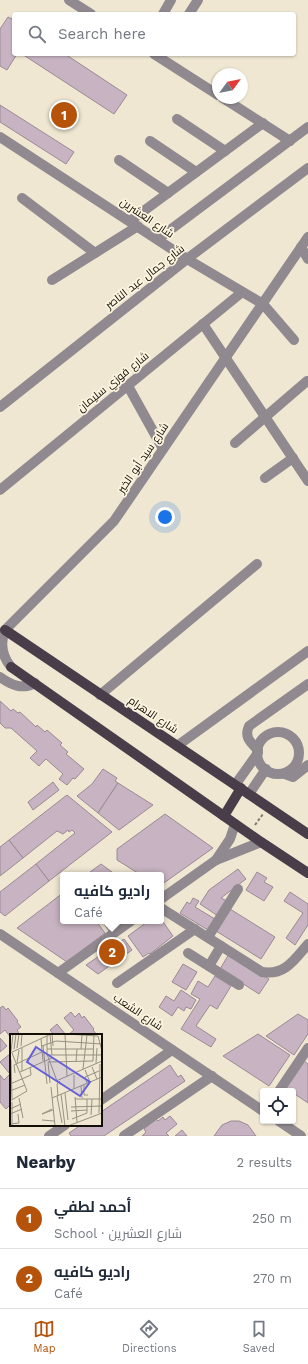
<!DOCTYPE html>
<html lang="en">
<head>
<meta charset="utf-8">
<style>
  :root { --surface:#fff; --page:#f2f2f3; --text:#1f2937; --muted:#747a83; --line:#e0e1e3; --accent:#b45309 }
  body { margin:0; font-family:"Work Sans",Cairo,sans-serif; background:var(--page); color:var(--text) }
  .controls { position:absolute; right:12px; bottom:12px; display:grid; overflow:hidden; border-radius:4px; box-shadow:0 1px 3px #0004 }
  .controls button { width:36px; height:36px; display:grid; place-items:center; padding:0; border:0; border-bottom:1px solid var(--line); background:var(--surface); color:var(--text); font:20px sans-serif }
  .compass { position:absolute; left:212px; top:68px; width:36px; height:36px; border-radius:50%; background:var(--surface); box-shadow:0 1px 3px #0004; rotate:57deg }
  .you { position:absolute; left:165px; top:517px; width:14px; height:14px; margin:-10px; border:3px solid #fff; border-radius:50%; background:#1a73e8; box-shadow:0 0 0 6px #1a73e833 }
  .badge { display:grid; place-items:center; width:26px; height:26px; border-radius:50%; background:var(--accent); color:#fff; font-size:13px; font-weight:700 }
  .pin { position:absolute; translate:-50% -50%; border:2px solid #fff; box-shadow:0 1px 4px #0006 }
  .popup { position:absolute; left:60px; top:872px; width:104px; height:52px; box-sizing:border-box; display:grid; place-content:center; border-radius:4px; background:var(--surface); filter:drop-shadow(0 1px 3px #0005); font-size:13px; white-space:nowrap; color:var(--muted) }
  .popup b { font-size:15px; color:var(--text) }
  .popup::after { content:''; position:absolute; left:50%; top:100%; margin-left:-8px; border:8px solid transparent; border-top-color:var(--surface) }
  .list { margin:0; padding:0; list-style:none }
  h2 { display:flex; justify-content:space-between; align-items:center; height:52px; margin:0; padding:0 16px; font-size:17px }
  h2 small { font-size:13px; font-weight:400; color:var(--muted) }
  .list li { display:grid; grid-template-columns:26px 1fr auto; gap:12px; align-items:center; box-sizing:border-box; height:60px; padding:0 16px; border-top:1px solid var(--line) }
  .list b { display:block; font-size:15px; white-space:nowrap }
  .list p { margin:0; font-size:13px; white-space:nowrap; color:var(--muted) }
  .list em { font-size:13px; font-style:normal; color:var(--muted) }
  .icon { flex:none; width:22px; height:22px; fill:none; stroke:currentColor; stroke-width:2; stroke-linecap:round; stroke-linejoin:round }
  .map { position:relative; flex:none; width:308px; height:1136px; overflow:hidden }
  .search { position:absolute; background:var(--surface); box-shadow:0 1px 3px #0004; left:12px; right:12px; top:12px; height:44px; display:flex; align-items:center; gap:10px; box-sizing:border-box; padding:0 14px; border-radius:4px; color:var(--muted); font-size:15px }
  .sheet { height:172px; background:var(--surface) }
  nav { display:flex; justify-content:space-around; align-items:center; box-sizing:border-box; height:56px; border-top:1px solid var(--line); background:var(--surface); font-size:11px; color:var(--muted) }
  nav a { display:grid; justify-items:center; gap:2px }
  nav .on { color:var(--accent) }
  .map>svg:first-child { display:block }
  .building { fill:#c7b3c1; stroke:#9c8996 }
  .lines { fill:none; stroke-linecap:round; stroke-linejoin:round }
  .path { stroke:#807a6c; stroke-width:2; stroke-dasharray:3 2; stroke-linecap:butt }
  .minor { stroke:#90898f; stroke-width:10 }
  .major { stroke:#493d49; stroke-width:10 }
  .labels { text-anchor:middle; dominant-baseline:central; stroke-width:3.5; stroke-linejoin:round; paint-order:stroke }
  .street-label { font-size:11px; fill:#120f08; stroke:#fdf4df }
  .inset-road { fill:none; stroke:#979181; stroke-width:1 }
  .view { fill:#6560d9; fill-opacity:0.15; stroke:#6560d9; stroke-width:2 }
  .inset-edge { fill:none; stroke:#120f08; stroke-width:2 }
</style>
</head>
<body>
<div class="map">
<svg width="308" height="1136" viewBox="0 0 308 1136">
  <rect width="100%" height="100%" fill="#efe7d2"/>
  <g class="building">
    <polygon points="8,17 14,20 14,54 17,54 7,70 0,66 0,29"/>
    <polygon points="22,54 65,54 127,95 114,114"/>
    <polygon points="0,105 74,152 66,164 0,122"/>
    <polygon points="0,701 11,711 13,709 18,713 20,712 36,727 37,725 45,732 47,730 62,743 60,745 68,752 66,754 84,769 75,779 73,778 67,785 59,779 63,774 46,759 39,766 30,758 37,751 11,728 5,728 0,723"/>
    <polygon points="103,769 117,778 115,781 118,783 98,813 77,796 92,784"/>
    <polygon points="53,782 59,790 33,810 28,802"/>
    <polygon points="118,783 153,805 119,830 98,813"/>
    <polygon points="67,795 112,832 49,881 36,864 75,833 72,830 69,832 68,830 63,834 57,831 23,858 9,840"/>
    <polygon points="165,814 213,848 161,885 161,875 141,875 117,860 117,849"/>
    <polygon points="9,840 23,858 0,876 0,847"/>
    <polygon points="36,864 49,881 5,916 0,912 0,892"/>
    <polygon points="101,864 116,875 86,875"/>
    <polygon points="238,869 246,879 221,898 227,901 218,916 200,904 209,890"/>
    <polygon points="257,872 267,878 264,882 273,887 264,901 246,890"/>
    <polygon points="290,892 308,904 308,925 295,945 286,938 303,913 284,901"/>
    <polygon points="63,893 63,921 96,921 105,933 67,962 17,928"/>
    <polygon points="193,898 199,901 195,907 215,919 208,930 180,913 187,902 190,904"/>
    <polygon points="230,909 275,937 261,959 216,931"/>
    <polygon points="161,919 173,936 150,954 149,953 143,957 128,936 147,922 161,921"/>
    <polygon points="102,921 122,921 109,931"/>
    <polygon points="124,939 132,950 98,974 86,965"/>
    <polygon points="229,954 269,979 259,994 220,969"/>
    <polygon points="183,964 197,972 186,990 172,982"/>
    <polygon points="215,976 231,986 217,1009 210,1005 196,1026 216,1039 211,1047 181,1029 200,999 191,994 198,981 208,987"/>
    <polygon points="181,990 196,1000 191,1009 186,1007 184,1011 178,1007 172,1016 159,1007 166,996 174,1001"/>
    <polygon points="3,1006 6,1010 8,1008 18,1021 17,1022 21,1027 17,1030 20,1035 11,1035 11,1038 5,1030 0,1034 0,1008"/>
    <polygon points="71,1012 75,1017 79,1013 82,1018 84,1016 94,1029 93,1030 97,1035 68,1035 74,1030 64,1018"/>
    <polygon points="298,1014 308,1020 308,1034 294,1055 266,1036"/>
    <polygon points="57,1024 66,1035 54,1035 50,1030"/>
    <polygon points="258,1034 290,1055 269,1086 223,1056"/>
    <polygon points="0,1038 7,1046 0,1052"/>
    <polygon points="11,1053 11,1104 6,1109 0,1102 0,1075 4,1080 10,1074 0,1062"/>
    <polygon points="304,1061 308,1064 308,1103 286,1088"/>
    <polygon points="170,1065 178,1077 181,1075 185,1081 104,1136 71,1136 69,1133 81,1125 101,1125 101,1112"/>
    <polygon points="170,1116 177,1124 166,1133 169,1136 142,1136 146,1132 144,1129 156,1119 158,1121 163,1117 165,1120"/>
    <polygon points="231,1121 239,1121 248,1125 256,1136 214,1136 222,1125"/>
    <polygon points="182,1130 187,1136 175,1136"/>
  </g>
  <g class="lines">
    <polyline class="path" points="255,825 263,814"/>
    <g class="minor">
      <polyline points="69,0 91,14"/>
      <polyline points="163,14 171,0"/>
      <polyline points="189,14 198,0"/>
      <polyline points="154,54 218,95"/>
      <polyline points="223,98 290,141"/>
      <polyline points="177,119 225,151"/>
      <polyline points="0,137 187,259 263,304 294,340"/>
      <polyline points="150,141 196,172"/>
      <polyline points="119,160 168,193"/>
      <polyline points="22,198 95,253"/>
      <polyline points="130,221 263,123"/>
      <polyline points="158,239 308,127"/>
      <polyline points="301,247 308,259"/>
      <polyline points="52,280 138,226"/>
      <polyline points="203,324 308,481"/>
      <polyline points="128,386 163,449"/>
      <polyline points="0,407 187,259 308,168"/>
      <polyline points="235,443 307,381"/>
      <polyline points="265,478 293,458"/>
      <polyline points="0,490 241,293"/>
      <path d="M11 667C2 656 0 643 5 630L114 521 308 237"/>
      <path d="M0 677C11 685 22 690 35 683"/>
      <polyline points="100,695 257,564"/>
      <circle cx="278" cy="753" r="21"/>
      <polyline points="177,746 308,651"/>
      <path d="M258 750C250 742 244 737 249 726L308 684"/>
      <polyline points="285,774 293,777 308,765"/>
      <polyline points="235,785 258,753"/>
      <polyline points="249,794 266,769"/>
      <polyline points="216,860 230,839 235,824"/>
      <polyline points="161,899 216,860 261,842"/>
      <path d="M161 908 262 972C285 976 295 959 308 944"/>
      <polyline points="0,934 263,1111"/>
      <polyline points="208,937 238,889"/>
      <polyline points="188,953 239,985"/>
      <polyline points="209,966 221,946"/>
      <polyline points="58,973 131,921"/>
      <polyline points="117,983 195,929"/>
      <polyline points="279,1091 308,1048"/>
      <polyline points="101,1100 172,1050"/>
      <polyline points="279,1121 301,1136"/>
      <polyline points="49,1136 65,1125"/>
      <polyline points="124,1136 212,1076"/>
    </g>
    <g class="major">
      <polyline points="5,630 308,834"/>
      <polyline points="11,667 261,842 308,873"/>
      <polyline points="224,816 241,788"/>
    </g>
  </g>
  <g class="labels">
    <g class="street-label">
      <text transform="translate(147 218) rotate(34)">شارع العشرين</text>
      <text transform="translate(145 277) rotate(-38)">شارع جمال عبد الناصر</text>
      <text transform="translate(113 382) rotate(-39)">شارع فوزي سليمان</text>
      <text transform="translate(143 458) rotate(-56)">شارع سيد أبو الخير</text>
      <text transform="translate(153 715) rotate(34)">شارع الاهرام</text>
      <text transform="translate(138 1012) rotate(34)">شارع الشعب</text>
    </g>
  </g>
  <g transform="translate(10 1034)">
    <rect width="92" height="92" fill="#efe7d2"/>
    <path class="inset-road" d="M42 0 43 12M55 0 57 42M56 0 88 2 92 17M40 1 42 21M37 2V20L47 47M31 5 33 27M33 11 37 50M11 12 12 0M32 12 46 7 92 10M7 14 9 0M4 15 6 0M37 15H83M71 15 72 1M1 17 3 0M0 19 41 0M2 19 17 57M37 21H92M1 26 2 65M83 27 84 0M38 28 83 27M38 28 40 49M66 28 67 15M7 29 9 16M86 29 87 14M82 33 87 45M73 35 77 1M75 36 80 48M12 37V14M10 38 42 24M5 39 4 31 32 18M46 47 92 27M77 49 75 43 89 37M0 50 21 41 20 33M74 51V61H78M71 52 72 64M41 53 45 92M64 55V41M0 57 15 51M55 59 58 86M51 60 55 92M47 62 52 89M48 62 47 50 50 47M65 63 67 88M9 64 13 84M42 64 92 43M65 65H92M0 67 17 57M2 68V92M61 73 92 72M0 75 11 70M42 75 32 80 43 76M61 77 77 76M89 79 90 30M0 80 12 75M81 81 82 65M62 85 77 79V65M32 86 44 87M0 90 9 89 8 80M58 92 92 79"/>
    <path class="view" d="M26 13 80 48 70 62 17 28Z"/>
    <rect width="92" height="92" class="inset-edge"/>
  </g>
</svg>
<div class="controls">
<button><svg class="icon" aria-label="locate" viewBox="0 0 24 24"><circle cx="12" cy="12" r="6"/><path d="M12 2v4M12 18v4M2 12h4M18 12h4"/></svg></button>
</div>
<svg class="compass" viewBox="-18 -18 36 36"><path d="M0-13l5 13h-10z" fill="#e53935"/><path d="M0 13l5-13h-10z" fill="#747a83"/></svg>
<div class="you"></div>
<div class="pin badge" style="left:64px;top:115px">1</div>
<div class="pin badge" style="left:112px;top:952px">2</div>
<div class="popup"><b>راديو كافيه</b>Café</div>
<div class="search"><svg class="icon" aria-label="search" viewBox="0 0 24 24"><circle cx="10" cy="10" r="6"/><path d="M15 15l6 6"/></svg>Search here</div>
</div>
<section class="sheet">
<h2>Nearby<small>2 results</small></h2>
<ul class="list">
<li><span class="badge">1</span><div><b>أحمد لطفي</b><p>School · شارع العشرين</p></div><em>250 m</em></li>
<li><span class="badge">2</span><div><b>راديو كافيه</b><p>Café</p></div><em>270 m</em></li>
</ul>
</section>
<nav>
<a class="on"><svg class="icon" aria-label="map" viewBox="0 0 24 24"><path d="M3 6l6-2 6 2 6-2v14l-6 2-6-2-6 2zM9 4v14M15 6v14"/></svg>Map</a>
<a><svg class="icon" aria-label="directions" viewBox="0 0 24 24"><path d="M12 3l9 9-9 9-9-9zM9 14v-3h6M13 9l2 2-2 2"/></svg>Directions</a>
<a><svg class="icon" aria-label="saved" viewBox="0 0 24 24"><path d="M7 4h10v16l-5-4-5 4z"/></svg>Saved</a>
</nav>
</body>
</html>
